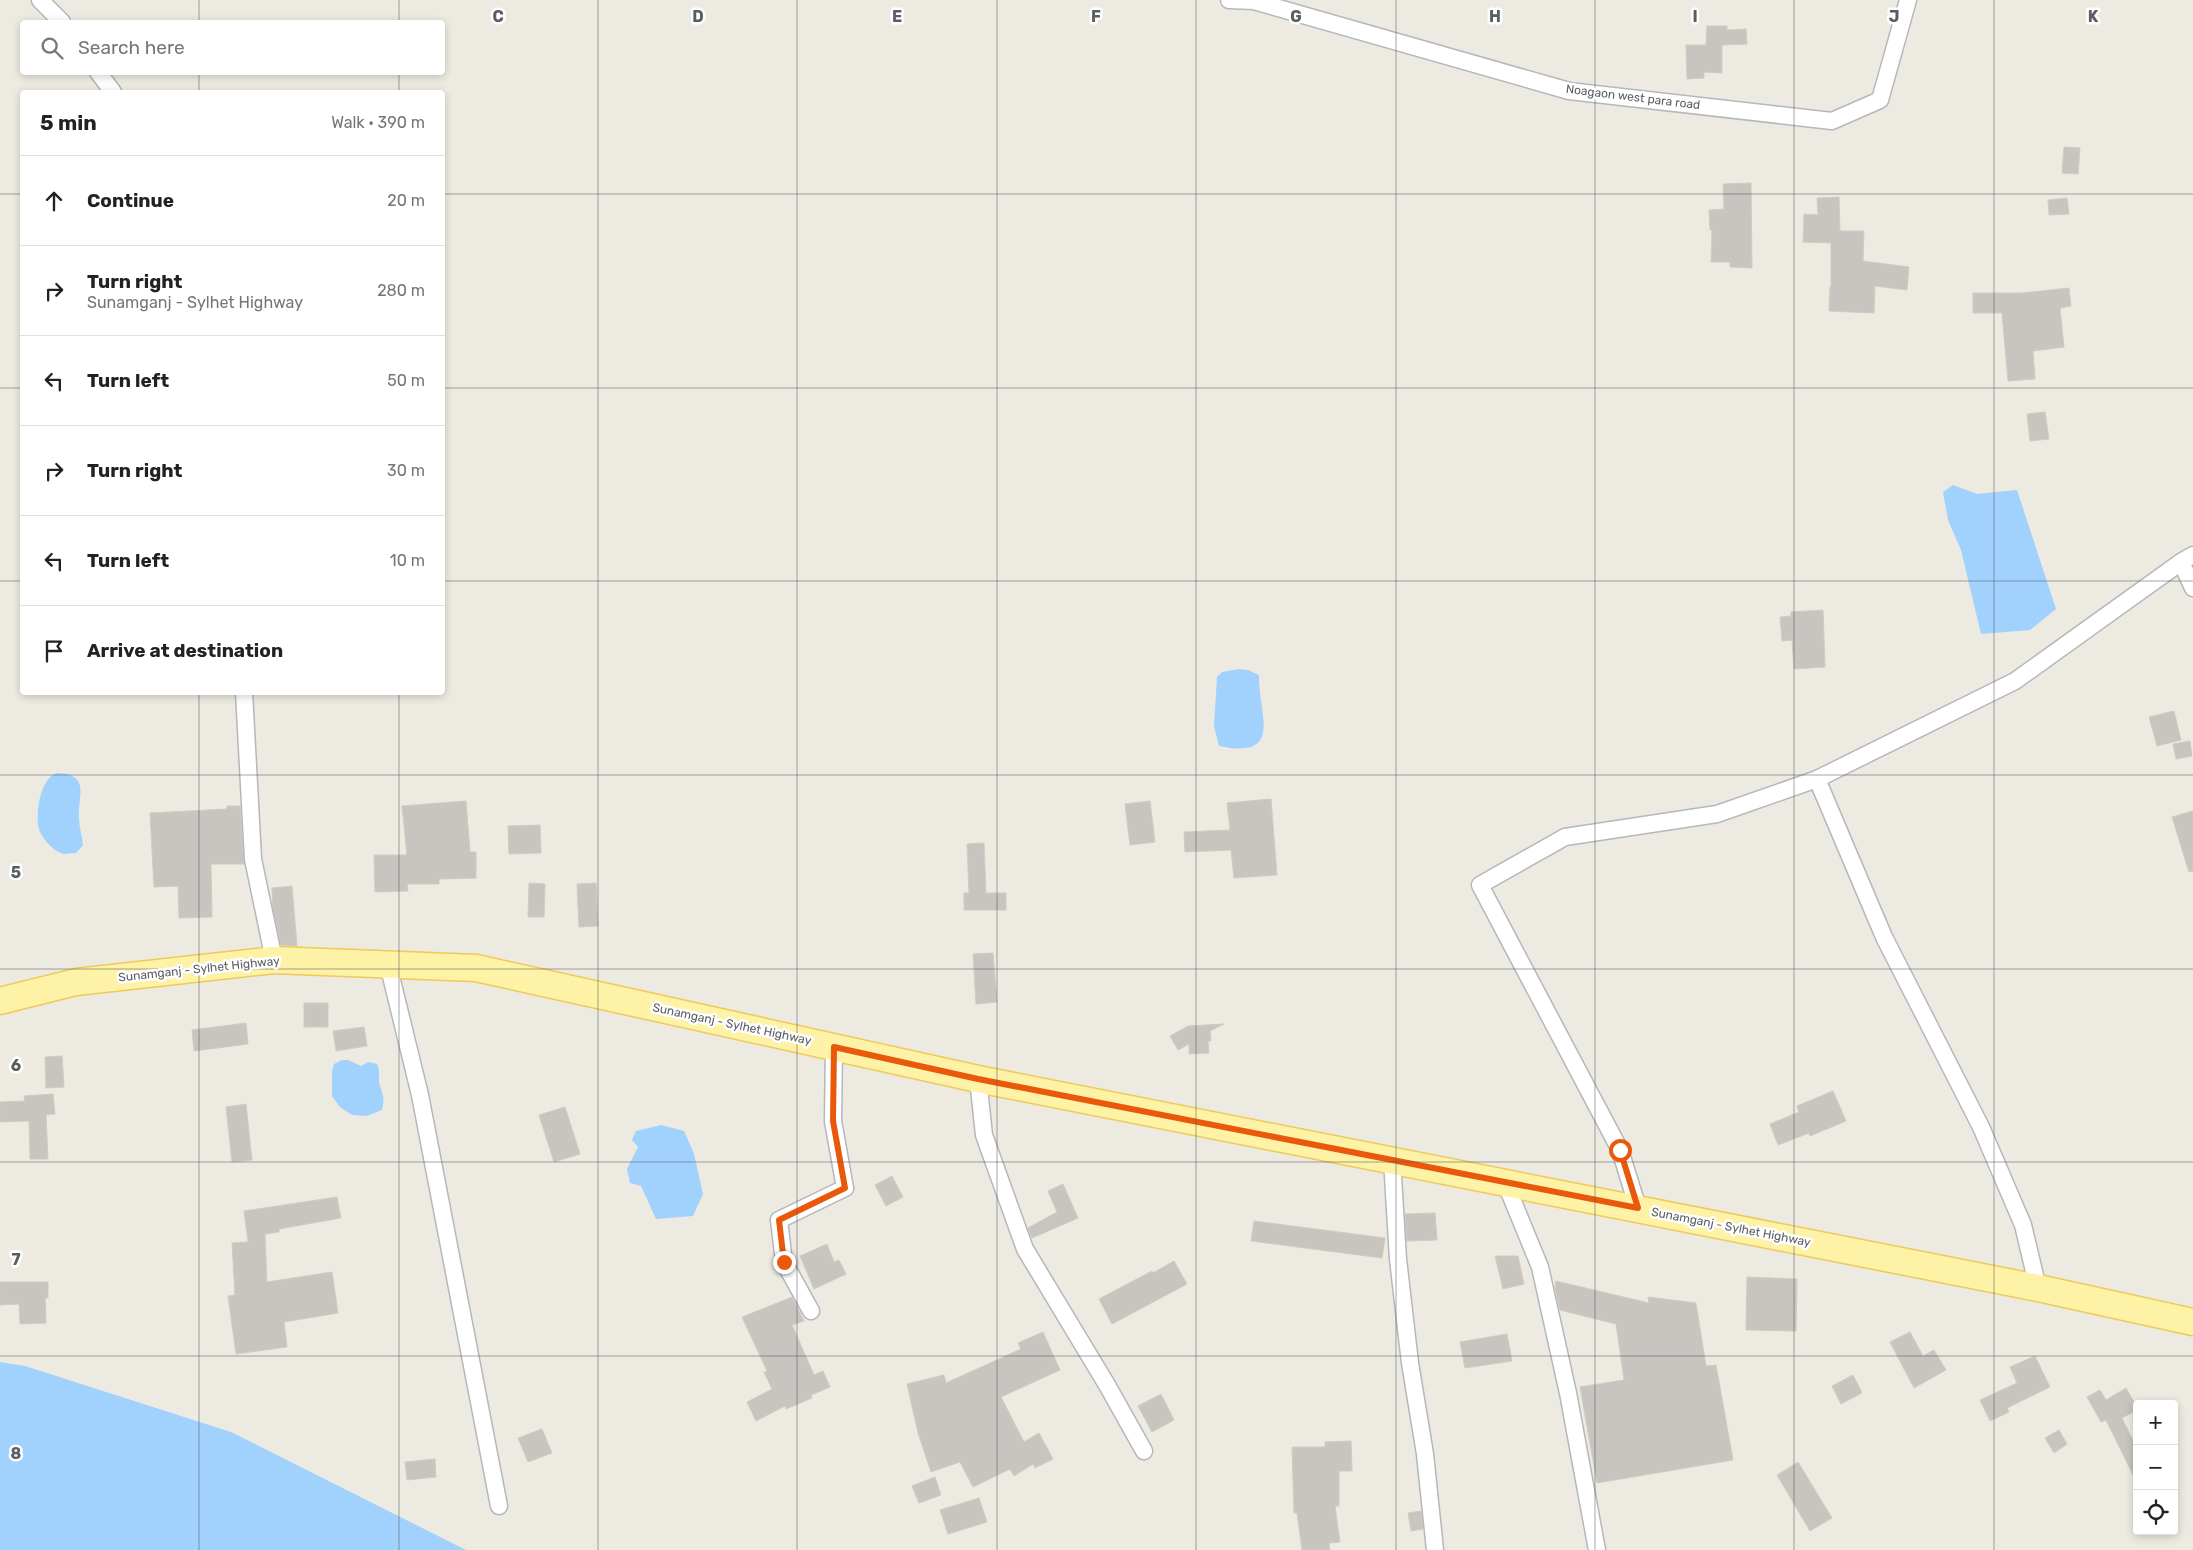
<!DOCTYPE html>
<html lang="en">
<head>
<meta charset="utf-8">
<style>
  :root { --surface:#fff; --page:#f2f2f2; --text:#222; --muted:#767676; --line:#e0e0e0 }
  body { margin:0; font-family:Rubik,sans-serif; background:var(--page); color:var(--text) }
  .controls { position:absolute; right:15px; bottom:15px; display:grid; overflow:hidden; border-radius:5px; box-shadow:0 2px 8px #0003 }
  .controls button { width:45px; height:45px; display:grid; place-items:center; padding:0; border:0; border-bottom:1px solid var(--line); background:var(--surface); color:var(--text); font:25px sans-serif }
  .stop { position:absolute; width:15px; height:15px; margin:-11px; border:4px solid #ea580c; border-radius:50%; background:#fff }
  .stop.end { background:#ea580c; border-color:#fff; box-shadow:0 1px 5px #0008 }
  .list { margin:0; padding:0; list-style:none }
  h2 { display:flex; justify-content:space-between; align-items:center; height:65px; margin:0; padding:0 20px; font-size:21px }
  h2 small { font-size:16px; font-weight:400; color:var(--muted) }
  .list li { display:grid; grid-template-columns:32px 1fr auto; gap:15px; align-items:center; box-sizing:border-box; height:90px; padding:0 20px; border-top:1px solid var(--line) }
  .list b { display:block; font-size:19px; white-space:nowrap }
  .list p { margin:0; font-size:16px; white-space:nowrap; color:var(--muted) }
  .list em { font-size:16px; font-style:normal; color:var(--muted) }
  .icon { flex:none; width:28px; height:28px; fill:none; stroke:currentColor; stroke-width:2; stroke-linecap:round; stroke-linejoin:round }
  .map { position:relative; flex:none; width:2193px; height:1550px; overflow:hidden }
  .search { position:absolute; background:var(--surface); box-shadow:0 2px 8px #0003; left:20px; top:20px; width:425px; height:55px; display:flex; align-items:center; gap:12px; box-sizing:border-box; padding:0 18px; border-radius:5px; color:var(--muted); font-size:19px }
  .panel { position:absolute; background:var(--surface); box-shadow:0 2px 8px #0003; left:20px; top:90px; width:425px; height:605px; border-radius:5px }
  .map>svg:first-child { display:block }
  .water { fill:#a1d2fd }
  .building { fill:#c8c4bf; stroke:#d1ccc0 }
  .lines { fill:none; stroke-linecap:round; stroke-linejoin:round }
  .street-casing { stroke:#b4b7bc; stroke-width:19 }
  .primary-casing { stroke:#eeca59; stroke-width:29 }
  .street { stroke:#fff; stroke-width:16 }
  .primary { stroke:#fdf2a6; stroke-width:26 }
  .route { stroke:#ea580c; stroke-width:6 }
  .grid { fill:none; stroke:#5a5d62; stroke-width:1; stroke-opacity:0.55 }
  .labels { text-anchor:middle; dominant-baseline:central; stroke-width:5; stroke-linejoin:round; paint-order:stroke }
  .street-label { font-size:12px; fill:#5a5d62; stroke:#fff }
  .grid-label { font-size:16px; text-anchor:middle; font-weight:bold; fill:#5a5d62; stroke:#fff; stroke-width:5; stroke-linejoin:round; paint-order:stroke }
</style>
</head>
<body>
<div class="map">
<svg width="2193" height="1550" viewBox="0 0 2193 1550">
  <rect width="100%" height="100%" fill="#edeae1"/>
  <g class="water">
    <polygon points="1953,485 1977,494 2017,490 2056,609 2030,630 1981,634 1961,550 1948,520 1943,492"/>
    <path d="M1239 669 1248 670 1259 675C1258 713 1285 760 1219 746L1214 726 1217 677 1222 672Z"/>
    <path d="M57 773C91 774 78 797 79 817 79 827 82 835 83 845L76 853C72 853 67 854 64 854 54 852 42 839 39 829 35 814 40 778 57 773Z"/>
    <path d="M342 1060H348L361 1066 368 1062 377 1064C380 1070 379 1074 379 1081 381 1094 386 1094 382 1110L367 1116 352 1115 340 1107 332 1096V1071L334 1064Z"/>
    <polygon points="661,1125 684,1131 694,1154 703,1194 693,1216 656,1219 641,1186 630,1183 627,1169 638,1147 632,1140 636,1131"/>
    <polygon points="0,1362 25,1366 231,1432 466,1550 0,1550"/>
  </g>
  <g class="building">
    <polygon points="1707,26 1727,26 1727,30 1746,29 1747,44 1722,45 1722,73 1704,72 1704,78 1687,79 1686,45 1706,45"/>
    <polygon points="2064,147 2080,148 2078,174 2062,173"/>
    <polygon points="1751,183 1752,268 1730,267 1730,262 1711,262 1712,230 1710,230 1709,210 1724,209 1723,184"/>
    <polygon points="1839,197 1840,231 1864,231 1863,261 1909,267 1907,290 1875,286 1874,313 1829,311 1830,287 1831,287 1831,243 1803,242 1804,214 1818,215 1817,198"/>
    <polygon points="2067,198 2069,214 2049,215 2048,200"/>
    <polygon points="2069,288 2071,306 2060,308 2064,347 2033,351 2035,379 2008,381 2002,313 1973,313 1973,293 2022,293"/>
    <polygon points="2045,412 2049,439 2030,441 2027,414"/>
    <polygon points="1823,610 1825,667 1794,669 1792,640 1782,641 1780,617 1791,616 1791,612"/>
    <polygon points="2174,711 2181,740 2157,746 2149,717"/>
    <polygon points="2190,741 2192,756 2176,759 2173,744"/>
    <polygon points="1271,799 1277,875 1234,878 1231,850 1185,852 1184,832 1230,830 1227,803"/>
    <polygon points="466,801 470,852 476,852 476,878 439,879 439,884 407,884 408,891 375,892 374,855 407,855 402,806"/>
    <polygon points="1150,801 1155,842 1130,845 1125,804"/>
    <polygon points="227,806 240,806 244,864 211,864 212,917 179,918 178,886 154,887 150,813 227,809"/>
    <polygon points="2193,811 2193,871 2189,872 2172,817"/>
    <polygon points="540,825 541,853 509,854 508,826"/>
    <polygon points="984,843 986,893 1006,893 1006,910 964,910 964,893 969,893 967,844"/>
    <polygon points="529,883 545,884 544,917 528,917"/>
    <polygon points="596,883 598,926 579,927 577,884"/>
    <polygon points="292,886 297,946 281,945 273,908 272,888"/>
    <polygon points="993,953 997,1002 976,1004 973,954"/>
    <rect x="304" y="1003" width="24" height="24"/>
    <polygon points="246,1023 248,1044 194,1051 192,1030"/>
    <polygon points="1224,1024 1210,1031 1211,1041 1208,1041 1209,1053 1189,1054 1189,1044 1178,1050 1170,1036 1188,1026"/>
    <polygon points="364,1027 367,1046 336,1051 333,1031"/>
    <polygon points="62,1056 64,1087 46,1088 45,1057"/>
    <polygon points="1833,1091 1846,1121 1810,1136 1809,1133 1778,1145 1770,1124 1799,1112 1797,1106"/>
    <polygon points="53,1094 55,1114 46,1115 48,1159 30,1159 29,1121 0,1122 0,1102 25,1101 24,1096"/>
    <polygon points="246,1104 252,1160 232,1162 226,1107"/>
    <polygon points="565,1107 580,1154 554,1162 539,1115"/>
    <polygon points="892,1176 903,1197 886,1206 875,1185"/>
    <polygon points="1063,1184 1078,1218 1032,1238 1028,1228 1057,1212 1048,1191"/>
    <polygon points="337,1197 341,1218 279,1229 279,1232 265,1234 267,1282 332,1272 338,1313 284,1322 287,1347 236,1354 228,1296 235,1295 232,1243 248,1242 244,1211"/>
    <polygon points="1435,1213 1437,1240 1407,1241 1405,1214"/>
    <polygon points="1254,1221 1385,1238 1382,1258 1251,1241"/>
    <polygon points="827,1244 834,1262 839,1260 846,1274 814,1289 800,1256"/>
    <polygon points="1495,1256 1518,1256 1524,1284 1503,1289"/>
    <polygon points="1174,1261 1187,1284 1112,1324 1099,1299 1152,1271 1153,1273"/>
    <polygon points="1747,1277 1797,1279 1796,1331 1746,1330"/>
    <polygon points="1556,1281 1649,1303 1648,1297 1696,1303 1706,1366 1716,1365 1733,1460 1597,1483 1580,1387 1624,1380 1616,1324 1560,1310 1555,1287"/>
    <polygon points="0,1282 48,1282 48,1298 45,1298 46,1323 20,1324 19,1304 0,1305"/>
    <polygon points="792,1297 804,1321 792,1325 814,1375 823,1371 830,1387 811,1395 812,1398 786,1409 785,1406 756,1421 747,1402 772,1389 764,1372 767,1371 742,1317"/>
    <polygon points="1043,1332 1060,1370 1001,1397 1024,1442 1039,1433 1053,1459 1035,1468 1033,1464 1014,1476 1010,1469 973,1487 960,1462 931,1472 918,1433 907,1384 944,1375 946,1383 1021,1349 1018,1343"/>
    <polygon points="1910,1332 1923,1356 1934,1350 1946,1370 1914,1388 1890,1342"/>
    <polygon points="1507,1334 1512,1361 1465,1368 1460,1342"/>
    <polygon points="2035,1356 2050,1387 2007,1408 2009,1412 1990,1421 1980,1400 2017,1383 2010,1367"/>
    <polygon points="1853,1375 1862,1393 1841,1404 1832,1386"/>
    <polygon points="2126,1388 2137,1407 2137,1410 2122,1418 2137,1449 2137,1483 2106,1420 2101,1422 2087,1397 2100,1390 2106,1400"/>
    <polygon points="1161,1394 1174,1420 1152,1432 1138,1406"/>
    <polygon points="542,1429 552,1453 528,1462 518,1438"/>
    <polygon points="2059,1430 2067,1444 2054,1453 2045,1438"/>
    <polygon points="1351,1441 1352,1471 1339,1471 1339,1506 1335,1506 1340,1542 1329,1543 1330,1550 1302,1550 1297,1513 1294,1513 1292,1447 1325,1447 1325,1442"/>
    <polygon points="435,1459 436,1477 407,1480 405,1462"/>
    <polygon points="1798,1462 1832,1518 1810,1531 1777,1475"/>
    <polygon points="935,1477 941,1495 919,1503 912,1486"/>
    <polygon points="979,1498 987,1522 948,1534 940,1510"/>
    <polygon points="1421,1511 1423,1529 1411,1531 1408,1513"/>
  </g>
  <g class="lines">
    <defs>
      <g id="street">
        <polyline points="40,0 62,22"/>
        <polyline points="1229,0 1254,1 1569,91 1832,121 1880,100 1908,0"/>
        <polyline points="98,72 113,92"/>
        <polyline points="2193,555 2181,562 2193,588"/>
        <polyline points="244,692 253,859 274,960"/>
        <polyline points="388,964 420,1095 499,1506"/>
        <polyline points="978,1079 984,1135 1025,1249 1107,1385 1144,1451"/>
        <polyline points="1392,1160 1398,1259 1410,1363 1425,1454 1435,1550"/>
        <polyline points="1505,1182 1540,1267 1568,1393 1597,1550"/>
        <polyline points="1638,1208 1620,1150 1480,885 1565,837 1717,814 1817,779"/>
        <polyline points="2038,1288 2023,1225 1981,1127 1884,937 1817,779 2015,681 2181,562"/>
        <polyline points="811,1311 784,1262 779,1220 845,1188 833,1121 834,1047"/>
      </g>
      <polyline id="primary" points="0,1001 76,982 274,960 476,968 978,1079 2038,1288 2193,1322"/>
    </defs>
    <use href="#street" class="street-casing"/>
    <use href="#primary" class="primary-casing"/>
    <use href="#street" class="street"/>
    <use href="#primary" class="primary"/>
  </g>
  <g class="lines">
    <polyline class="route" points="784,1262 779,1220 845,1188 833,1121 834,1047 978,1079 1638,1208 1620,1150"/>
  </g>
  <path class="grid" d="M199 0V22M399 0V22M598 0V1550M797 0V1550M997 0V1550M1196 0V1550M1396 0V1550M1595 0V1550M1794 0V1550M1994 0V1550M199 72V92M399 72V92M0 194H22M442 194H2193M0 388H22M442 388H2193M0 581H22M442 581H2193M199 692V1550M399 692V1550M0 775H2193M0 969H2193M0 1162H2193M0 1356H2193"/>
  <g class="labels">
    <g class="street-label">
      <text transform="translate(1633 97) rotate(7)">Noagaon west para road</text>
      <text transform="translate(199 969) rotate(-6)">Sunamganj - Sylhet Highway</text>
      <text transform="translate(732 1024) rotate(12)">Sunamganj - Sylhet Highway</text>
      <text transform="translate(1731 1227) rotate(11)">Sunamganj - Sylhet Highway</text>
    </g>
  </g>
  <g class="grid-label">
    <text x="498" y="22">C</text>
    <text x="698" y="22">D</text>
    <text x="897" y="22">E</text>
    <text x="1096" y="22">F</text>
    <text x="1296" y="22">G</text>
    <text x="1495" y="22">H</text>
    <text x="1695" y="22">I</text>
    <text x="1894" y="22">J</text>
    <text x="2093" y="22">K</text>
    <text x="16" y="878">5</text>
    <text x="16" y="1071">6</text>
    <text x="16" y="1265">7</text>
    <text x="16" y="1459">8</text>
  </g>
</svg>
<div class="controls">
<button>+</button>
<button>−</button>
<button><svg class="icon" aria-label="locate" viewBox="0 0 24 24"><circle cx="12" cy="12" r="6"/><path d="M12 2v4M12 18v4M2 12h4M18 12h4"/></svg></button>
</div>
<div class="stop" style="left:1620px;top:1150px"></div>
<div class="stop end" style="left:784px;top:1262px"></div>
<div class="search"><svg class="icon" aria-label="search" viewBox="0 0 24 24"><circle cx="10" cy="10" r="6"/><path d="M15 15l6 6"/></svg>Search here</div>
<section class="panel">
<h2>5 min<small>Walk · 390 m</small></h2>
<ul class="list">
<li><svg class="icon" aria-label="ahead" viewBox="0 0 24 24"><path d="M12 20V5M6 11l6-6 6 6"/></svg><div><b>Continue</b></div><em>20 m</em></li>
<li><svg class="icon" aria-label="right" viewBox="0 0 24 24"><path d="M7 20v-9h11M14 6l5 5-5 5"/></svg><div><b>Turn right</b><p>Sunamganj - Sylhet Highway</p></div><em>280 m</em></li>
<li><svg class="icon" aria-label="left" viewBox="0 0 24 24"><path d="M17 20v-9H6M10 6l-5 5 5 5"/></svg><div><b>Turn left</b></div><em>50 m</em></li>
<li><svg class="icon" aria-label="right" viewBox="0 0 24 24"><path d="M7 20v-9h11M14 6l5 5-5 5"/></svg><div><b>Turn right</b></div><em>30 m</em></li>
<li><svg class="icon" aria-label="left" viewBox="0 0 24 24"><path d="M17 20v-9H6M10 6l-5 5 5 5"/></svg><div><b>Turn left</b></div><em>10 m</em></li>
<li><svg class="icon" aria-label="arrive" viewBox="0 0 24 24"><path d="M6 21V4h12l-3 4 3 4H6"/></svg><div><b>Arrive at destination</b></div></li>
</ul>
</section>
</div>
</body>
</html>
